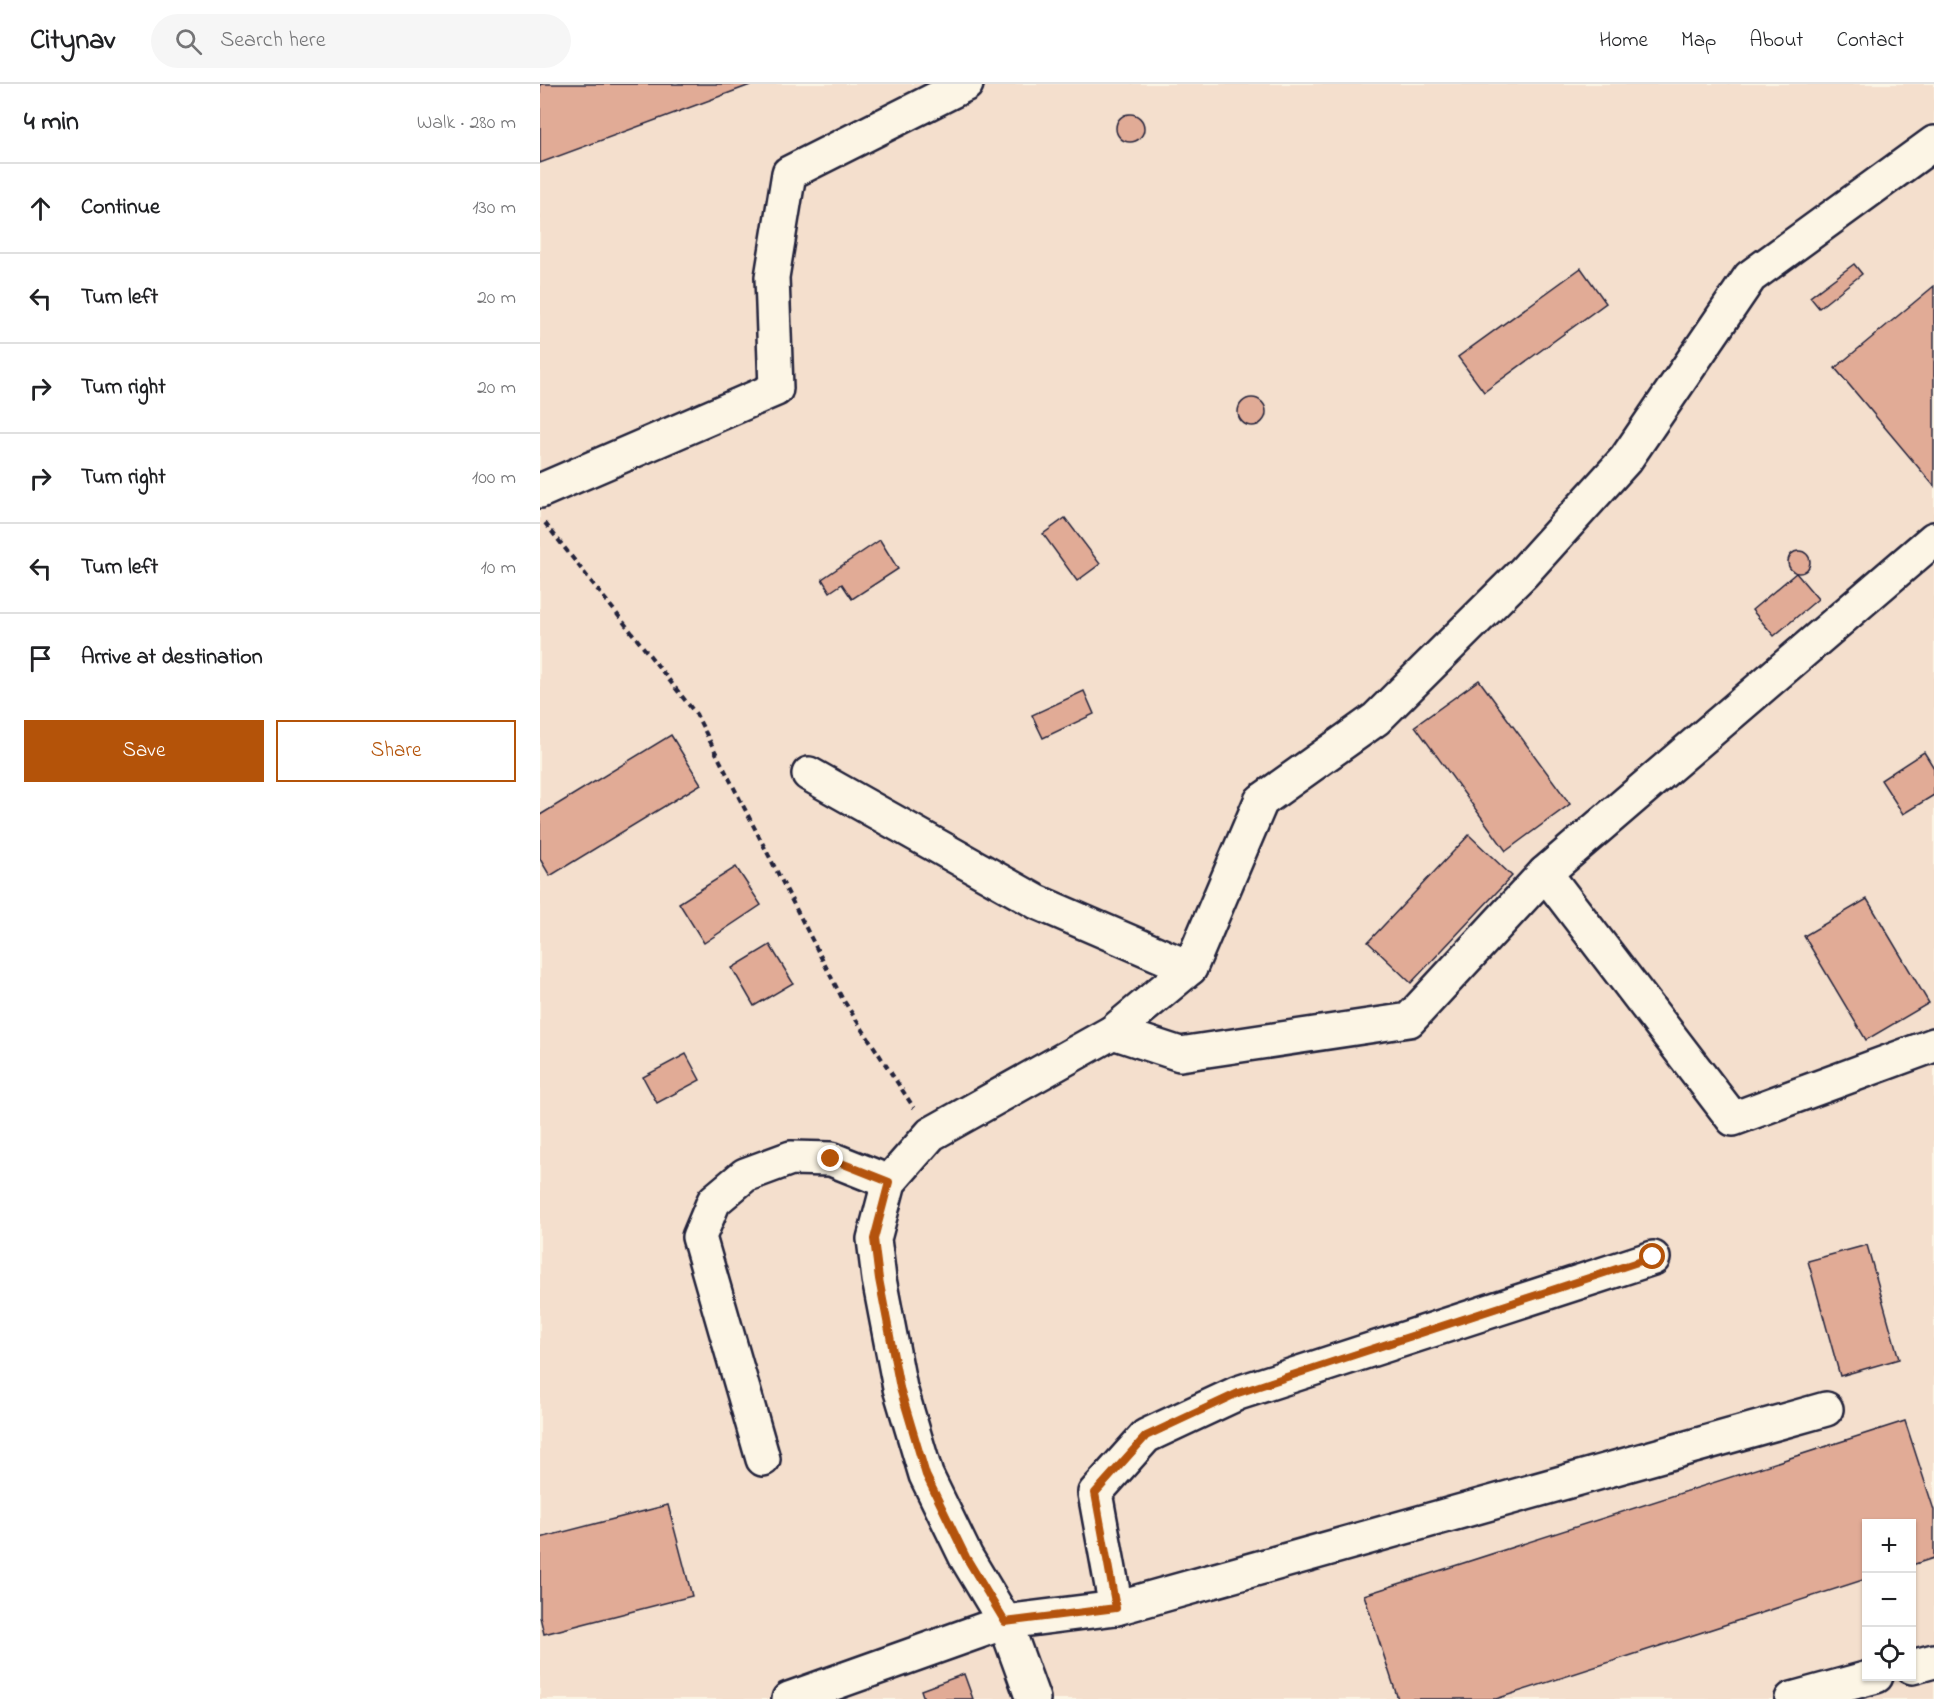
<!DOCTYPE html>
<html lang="en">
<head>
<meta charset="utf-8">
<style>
  :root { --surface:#fff; --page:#f6f6f6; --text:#202124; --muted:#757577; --line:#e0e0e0; --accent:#b45309 }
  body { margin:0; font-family:"Indie Flower",sans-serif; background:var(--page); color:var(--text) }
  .controls { position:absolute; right:18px; bottom:18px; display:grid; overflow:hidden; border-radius:0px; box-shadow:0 2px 4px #0004 }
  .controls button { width:54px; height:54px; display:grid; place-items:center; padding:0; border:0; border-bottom:2px solid var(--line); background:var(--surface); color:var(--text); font:30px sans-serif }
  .stop { position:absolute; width:18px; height:18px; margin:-14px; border:4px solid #b45309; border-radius:50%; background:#fff }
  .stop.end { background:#b45309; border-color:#fff; box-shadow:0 2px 6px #0008 }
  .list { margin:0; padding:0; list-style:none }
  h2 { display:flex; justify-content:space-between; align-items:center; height:78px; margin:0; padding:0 24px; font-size:26px }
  h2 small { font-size:20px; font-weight:400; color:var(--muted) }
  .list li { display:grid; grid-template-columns:39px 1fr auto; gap:18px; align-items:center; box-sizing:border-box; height:90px; padding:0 24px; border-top:2px solid var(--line) }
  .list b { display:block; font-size:22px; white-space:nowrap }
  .list em { font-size:20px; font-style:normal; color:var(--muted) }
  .actions { display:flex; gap:12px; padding:18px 24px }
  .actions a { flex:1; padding:14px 0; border:2px solid var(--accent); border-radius:0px; text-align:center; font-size:21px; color:var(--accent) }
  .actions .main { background:var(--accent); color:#fff }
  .icon { flex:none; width:33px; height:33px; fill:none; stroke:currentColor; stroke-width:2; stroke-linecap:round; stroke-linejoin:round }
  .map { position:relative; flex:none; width:1394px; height:1615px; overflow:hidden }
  header { display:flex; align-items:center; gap:36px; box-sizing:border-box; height:84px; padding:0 30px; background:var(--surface); border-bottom:2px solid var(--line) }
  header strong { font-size:28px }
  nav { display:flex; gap:33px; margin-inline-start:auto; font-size:21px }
  .search { width:420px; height:54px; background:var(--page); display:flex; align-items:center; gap:15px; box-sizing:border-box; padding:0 21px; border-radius:33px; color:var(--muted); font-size:22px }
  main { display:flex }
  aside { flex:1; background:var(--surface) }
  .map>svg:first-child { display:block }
  .built { fill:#f4dfcd; fill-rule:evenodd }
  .building { fill:#e1ab96; stroke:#22223b; stroke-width:1.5 }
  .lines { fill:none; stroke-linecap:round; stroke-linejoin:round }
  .minor-casing { stroke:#22223b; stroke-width:38 }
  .path { stroke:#22223b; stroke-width:4; stroke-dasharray:6 4.5; stroke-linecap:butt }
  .minor { stroke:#fcf5e5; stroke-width:33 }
  .route { stroke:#b45309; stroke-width:8 }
</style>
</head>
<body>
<header>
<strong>Citynav</strong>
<div class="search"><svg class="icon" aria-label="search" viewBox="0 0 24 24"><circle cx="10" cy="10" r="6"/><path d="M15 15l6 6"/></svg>Search here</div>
<nav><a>Home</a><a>Map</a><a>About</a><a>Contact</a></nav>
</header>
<main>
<aside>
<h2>4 min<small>Walk · 280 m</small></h2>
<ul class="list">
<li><svg class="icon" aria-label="ahead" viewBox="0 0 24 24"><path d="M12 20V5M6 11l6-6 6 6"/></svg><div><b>Continue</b></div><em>130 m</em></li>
<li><svg class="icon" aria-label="left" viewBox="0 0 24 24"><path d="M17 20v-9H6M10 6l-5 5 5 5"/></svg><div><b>Turn left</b></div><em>20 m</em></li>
<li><svg class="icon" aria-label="right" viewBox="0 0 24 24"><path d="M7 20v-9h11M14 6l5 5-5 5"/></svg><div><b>Turn right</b></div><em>20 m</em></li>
<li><svg class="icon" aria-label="right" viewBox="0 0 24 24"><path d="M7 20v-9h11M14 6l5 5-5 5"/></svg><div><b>Turn right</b></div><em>100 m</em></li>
<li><svg class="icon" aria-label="left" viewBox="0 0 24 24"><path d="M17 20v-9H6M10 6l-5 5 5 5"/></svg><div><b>Turn left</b></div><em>10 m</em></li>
<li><svg class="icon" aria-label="arrive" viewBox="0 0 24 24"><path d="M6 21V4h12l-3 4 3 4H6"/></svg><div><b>Arrive at destination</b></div></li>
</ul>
<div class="actions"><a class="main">Save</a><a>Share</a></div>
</aside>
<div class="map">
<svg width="1394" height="1615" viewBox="0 0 1394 1615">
  <rect width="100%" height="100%" fill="#fcf5e5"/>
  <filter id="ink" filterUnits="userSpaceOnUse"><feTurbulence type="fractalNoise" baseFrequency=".0167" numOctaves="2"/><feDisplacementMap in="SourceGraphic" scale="12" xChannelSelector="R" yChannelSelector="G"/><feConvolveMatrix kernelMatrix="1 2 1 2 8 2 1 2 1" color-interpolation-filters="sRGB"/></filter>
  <g filter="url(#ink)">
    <path class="built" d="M0 0H1394V1615H0ZM1326 1440H1372V1592H1326Z"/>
    <g class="building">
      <polygon points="0,0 213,0 0,79"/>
      <circle cx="590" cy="44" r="14"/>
      <polygon points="1314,180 1322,190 1279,224 1270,213"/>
      <polygon points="1041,184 1066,219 944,308 918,273"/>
      <polygon points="1394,202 1394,402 1295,284"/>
      <circle cx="712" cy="328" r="14"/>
      <polygon points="525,434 560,480 537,497 503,450"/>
      <polygon points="340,456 358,485 312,515 302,500 290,508 282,495"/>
      <circle cx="1259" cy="478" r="11"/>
      <polygon points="1256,489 1278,515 1234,552 1212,526"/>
      <polygon points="939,596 1030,720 966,767 875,642"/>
      <polygon points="544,607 554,630 503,654 492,631"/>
      <polygon points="131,651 161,700 10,792 0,775 0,731"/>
      <polygon points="1384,668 1394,684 1394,711 1363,730 1341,696"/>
      <polygon points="929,751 972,792 871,899 828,858"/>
      <polygon points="196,783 221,821 164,859 139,819"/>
      <polygon points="1327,815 1389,919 1326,956 1264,852"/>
      <polygon points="230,861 253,899 214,922 192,884"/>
      <polygon points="146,970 160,996 117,1019 103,993"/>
      <polygon points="1327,1161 1359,1275 1300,1292 1268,1177"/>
      <polygon points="1365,1337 1394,1426 1394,1474 1372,1481 1372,1440 1326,1440 1326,1495 956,1615 858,1615 824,1511"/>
      <polygon points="128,1421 152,1512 4,1550 0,1533 0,1454"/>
      <polygon points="424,1590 433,1615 384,1615 381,1606"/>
    </g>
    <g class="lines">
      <defs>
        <g id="minor">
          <polyline points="0,407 236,305 232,193 249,89 426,0"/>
          <polyline points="269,690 497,818 650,884"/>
          <polyline points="1005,789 1193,1035 1394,961"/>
          <polyline points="573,948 640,970 869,936 1005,789 1394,455"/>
          <polyline points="223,1375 159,1153 174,1117 205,1091 251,1074 291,1075 349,1098"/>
          <polyline points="576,1524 555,1409 606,1352 698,1309 1113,1174"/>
          <polyline points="1372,1583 1394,1577"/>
          <polyline points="249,1615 465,1538 576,1524 1286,1325"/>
          <polyline points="493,1615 465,1538 426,1473 386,1391 360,1304 339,1195 334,1155 349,1098 391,1050 573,948 650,884 721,717 836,635 983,489 1086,375 1210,193 1394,59"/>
          <polyline points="1252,1615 1336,1592"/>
        </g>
      </defs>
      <use href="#minor" class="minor-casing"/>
      <polyline class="path" points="5,439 156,630 302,914 374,1024"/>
      <use href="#minor" class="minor"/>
    </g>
  </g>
  <g class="lines" filter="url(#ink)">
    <polyline class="route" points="291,1075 349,1098 334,1155 339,1195 360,1304 386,1391 426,1473 465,1538 576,1524 555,1409 606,1352 698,1309 1113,1173"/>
  </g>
</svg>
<div class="controls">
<button>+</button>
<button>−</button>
<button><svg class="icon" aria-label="locate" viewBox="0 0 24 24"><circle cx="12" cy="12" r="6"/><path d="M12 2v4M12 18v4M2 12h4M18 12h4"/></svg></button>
</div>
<div class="stop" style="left:1113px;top:1173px"></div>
<div class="stop end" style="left:291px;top:1075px"></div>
</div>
</main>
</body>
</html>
